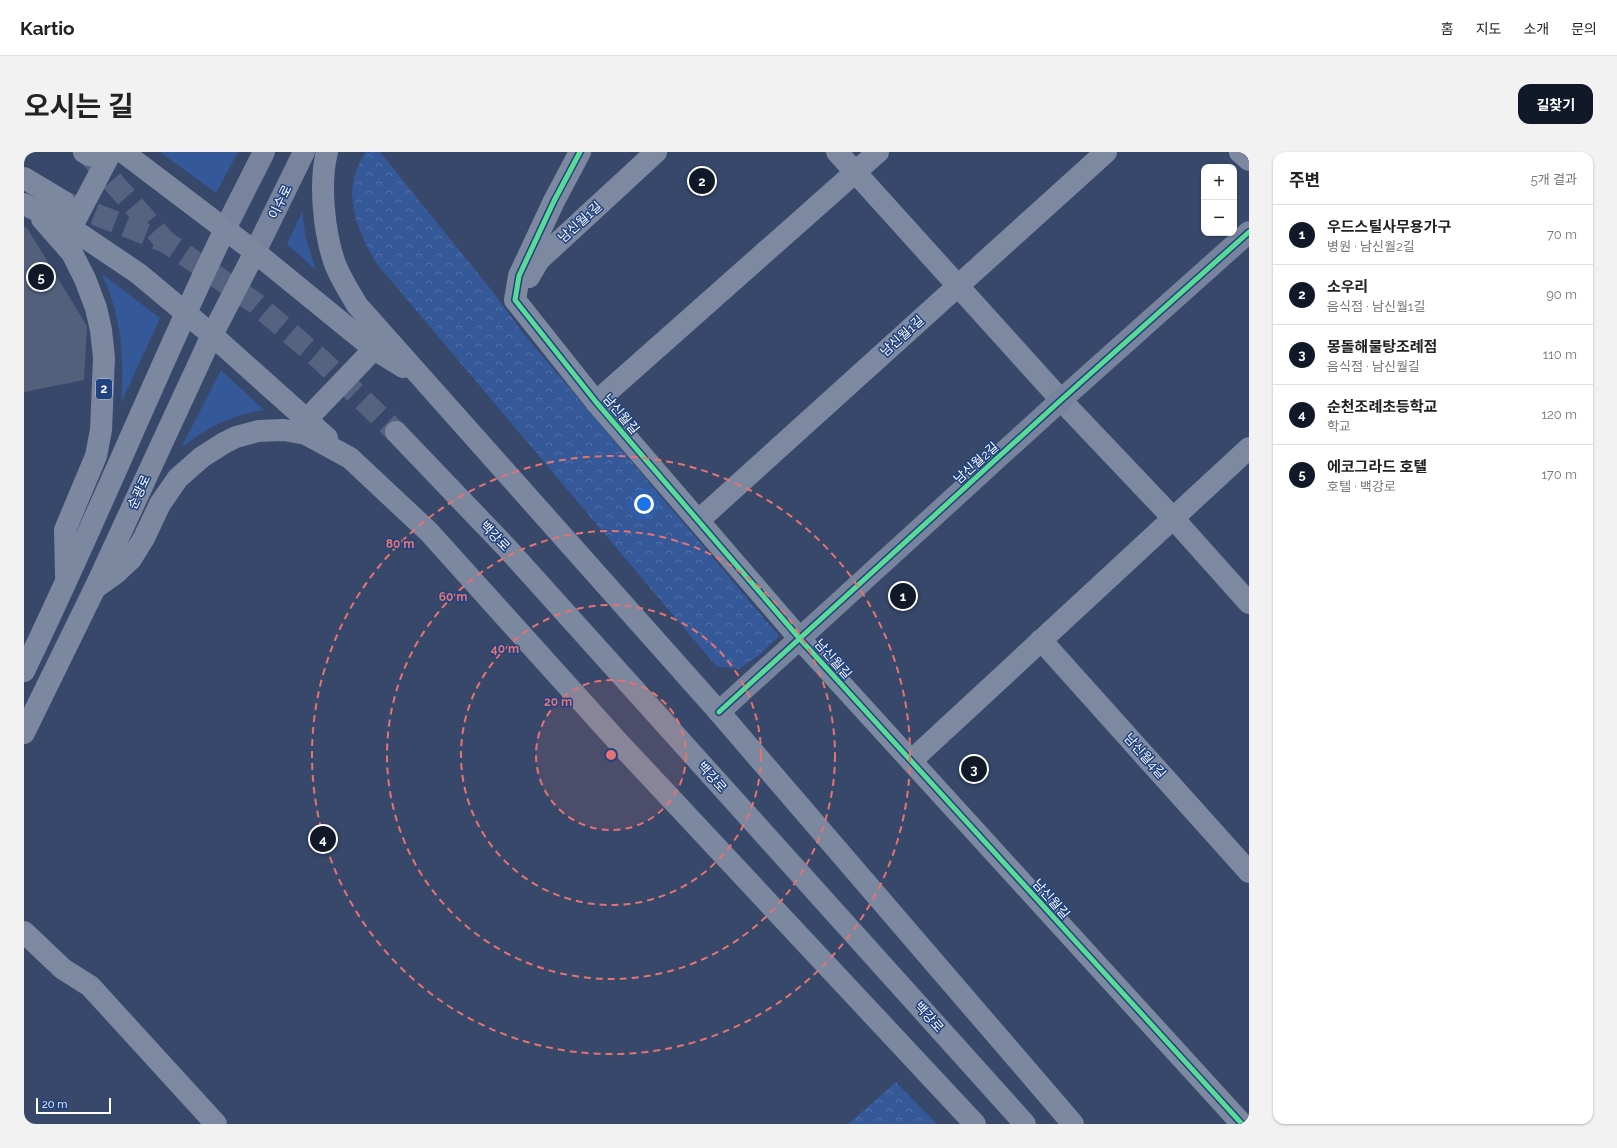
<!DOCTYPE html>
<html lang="ko">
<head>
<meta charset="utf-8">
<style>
  :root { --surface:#fff; --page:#f2f2f2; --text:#222; --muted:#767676; --line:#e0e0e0; --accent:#111827 }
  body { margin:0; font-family:Raleway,"Noto Sans KR",sans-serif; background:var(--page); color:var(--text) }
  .controls { position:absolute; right:12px; top:12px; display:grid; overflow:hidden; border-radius:8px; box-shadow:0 1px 3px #0004 }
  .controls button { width:36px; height:36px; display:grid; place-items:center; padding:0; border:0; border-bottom:1px solid var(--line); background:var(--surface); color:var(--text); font:20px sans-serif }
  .scale { position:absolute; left:12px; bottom:10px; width:75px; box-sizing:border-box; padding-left:4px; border:2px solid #fff; border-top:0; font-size:11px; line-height:14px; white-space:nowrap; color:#fff; -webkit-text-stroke:3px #214280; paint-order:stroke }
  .you { position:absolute; left:620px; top:352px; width:14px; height:14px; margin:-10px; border:3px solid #fff; border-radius:50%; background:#1a73e8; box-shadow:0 0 0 6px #1a73e833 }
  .badge { display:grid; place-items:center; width:26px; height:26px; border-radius:50%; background:var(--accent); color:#fff; font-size:13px; font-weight:700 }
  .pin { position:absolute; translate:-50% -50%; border:2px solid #fff; box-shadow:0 1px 4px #0006 }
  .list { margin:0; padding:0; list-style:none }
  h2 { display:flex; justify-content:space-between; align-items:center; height:52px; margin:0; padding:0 16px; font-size:17px }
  h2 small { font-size:13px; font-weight:400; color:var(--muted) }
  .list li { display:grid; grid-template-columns:26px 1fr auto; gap:12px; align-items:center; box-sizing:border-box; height:60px; padding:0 16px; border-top:1px solid var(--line) }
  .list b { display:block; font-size:15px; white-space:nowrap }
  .list p { margin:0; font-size:13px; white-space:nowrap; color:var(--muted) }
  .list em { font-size:13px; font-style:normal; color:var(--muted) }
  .map { position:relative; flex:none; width:1225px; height:972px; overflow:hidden; border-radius:12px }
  header { display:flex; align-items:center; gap:24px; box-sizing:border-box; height:56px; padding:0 20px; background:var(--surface); border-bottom:1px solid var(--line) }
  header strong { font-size:19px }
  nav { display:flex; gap:22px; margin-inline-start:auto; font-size:14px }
  .intro { display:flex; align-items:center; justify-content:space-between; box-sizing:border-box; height:96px; padding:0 24px }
  h1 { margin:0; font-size:28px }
  .button { padding:10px 18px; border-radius:12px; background:var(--accent); color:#fff; font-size:14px; font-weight:700 }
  main { display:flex; gap:24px; padding:0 24px }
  aside { flex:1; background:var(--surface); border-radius:12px; box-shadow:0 1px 3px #0004 }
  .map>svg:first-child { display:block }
  .green { fill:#355898 }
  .park { fill:url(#park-crowns) }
  .building { fill:#52607c }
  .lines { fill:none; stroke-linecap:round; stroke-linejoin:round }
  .primary-tunnel { stroke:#556380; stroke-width:22; stroke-dasharray:22 11; stroke-linecap:butt }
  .street { stroke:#7c89a1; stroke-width:22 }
  .secondary { stroke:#78849d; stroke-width:22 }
  .primary { stroke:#7b889f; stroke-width:22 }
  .cycleway-casing { stroke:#214280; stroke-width:8 }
  .cycleway { stroke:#5adb95; stroke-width:5 }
  .ring { fill:none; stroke:#e47373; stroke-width:2; stroke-dasharray:7 5 }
  .labels { text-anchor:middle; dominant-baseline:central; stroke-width:3; stroke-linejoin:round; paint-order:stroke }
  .shield { fill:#214280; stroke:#bcc6d9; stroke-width:1 }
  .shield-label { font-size:12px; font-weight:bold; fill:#fff }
  .street-label { font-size:13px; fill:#fff; stroke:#214280 }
  .centre { fill:#e47373; stroke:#214280; stroke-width:2 }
  .ring-label { font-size:12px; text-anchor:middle; font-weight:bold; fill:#e47373; stroke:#214280; stroke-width:3; stroke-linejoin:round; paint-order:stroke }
</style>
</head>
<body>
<header>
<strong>Kartio</strong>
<nav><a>홈</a><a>지도</a><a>소개</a><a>문의</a></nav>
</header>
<div class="intro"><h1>오시는 길</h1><a class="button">길찾기</a></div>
<main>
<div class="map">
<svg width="1225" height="972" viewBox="0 0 1225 972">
  <defs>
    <pattern id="park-crowns" width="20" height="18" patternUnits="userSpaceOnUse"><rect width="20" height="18" fill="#355898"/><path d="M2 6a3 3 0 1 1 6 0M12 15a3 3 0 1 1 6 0" fill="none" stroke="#5371a7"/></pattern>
  </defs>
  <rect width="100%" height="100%" fill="#37486a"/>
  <g class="green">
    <polygon points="136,0 214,0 192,41"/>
    <polygon points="278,60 282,87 292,118 263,92"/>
    <path d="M78 122 136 166 97 251C101 206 97 164 78 122Z"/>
    <path d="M197 218 240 258C207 263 183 275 157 296Z"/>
  </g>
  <g class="park">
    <path d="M341 0H356L469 140 499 181 755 484 735 503 715 517 692 514 353 112C338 88 323 55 330 26 332 17 337 8 341 0Z"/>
    <polygon points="872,930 913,972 824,972"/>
  </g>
  <polygon class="building" points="0,75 3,76 63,174 60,228 0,240"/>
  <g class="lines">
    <g class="primary-tunnel">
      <polyline points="66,4 140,88"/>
      <polyline points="40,50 142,90 231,151 296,207 372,280"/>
    </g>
    <g class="street">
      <polyline points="556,0 530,49 495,124 491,148 572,250 776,487 1218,972"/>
      <polyline points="813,0 1037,248 1149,366 1225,451"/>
      <polyline points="1216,0 1225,8"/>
      <polyline points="505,125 515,108 632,0"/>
      <polyline points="572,250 854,0"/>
      <polyline points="675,368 1082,0"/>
      <polyline points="1017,488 1225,720"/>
      <polyline points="887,609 1225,296"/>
      <polyline points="0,780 39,817 66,834 192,972"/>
    </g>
    <g class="secondary">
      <polyline points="201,77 240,0"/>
      <polyline points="231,100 280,0"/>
      <polyline points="695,560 1037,248 1225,80"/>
    </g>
    <g class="primary">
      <polyline points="60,0 65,3"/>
      <polyline points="99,0 231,100 350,197 379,215"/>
      <path d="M303 0C295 31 300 79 310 109 315 124 325 139 333 153L695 560 1049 972"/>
      <polyline points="0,26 40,50"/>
      <polyline points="0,52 47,76 115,122 188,183 303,286"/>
      <polyline points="18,67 48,101 61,127 72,156 77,178 80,206 77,278 72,304 41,378 42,424"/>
      <polyline points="47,76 87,0"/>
      <polyline points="282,268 350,197"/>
      <polyline points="372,280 483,396 1001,972"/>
      <polyline points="71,436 92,421 107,407 120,386 136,352 154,326 178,305 200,291 212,285 234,279 260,278 282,282 326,306 405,380 595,591 951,972"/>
      <path d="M0 519C71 373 131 223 201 77"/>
      <polyline points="0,581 71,436 188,183 231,100"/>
    </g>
    <defs>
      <g id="cycleway">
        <polyline points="556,0 530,49 495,124 491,148 572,250 776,487 1218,972"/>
        <polyline points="695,560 1037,248 1225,80"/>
      </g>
    </defs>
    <use href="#cycleway" class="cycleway-casing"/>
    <use href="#cycleway" class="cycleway"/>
  </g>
  <circle cx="587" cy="603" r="75" fill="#e47373" fill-opacity=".12"/>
  <g class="ring">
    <circle cx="587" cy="603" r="75"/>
    <circle cx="587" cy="603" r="150"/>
    <circle cx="587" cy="603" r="224"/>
    <circle cx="587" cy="603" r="299"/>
  </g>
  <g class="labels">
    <rect class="shield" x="72" y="227" width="16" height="20" rx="3"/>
    <g class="shield-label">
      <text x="80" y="237">2</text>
    </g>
    <g class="street-label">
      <text transform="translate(256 50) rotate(-64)">이수로</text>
      <text transform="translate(556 70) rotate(-42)">남신월1길</text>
      <text transform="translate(878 184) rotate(-42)">남신월1길</text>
      <text transform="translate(597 262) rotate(49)">남신월길</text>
      <text transform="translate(952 311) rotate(-42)">남신월2길</text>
      <text transform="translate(115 340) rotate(-65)">순광로</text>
      <text transform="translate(471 384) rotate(46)">백강로</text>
      <text transform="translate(809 507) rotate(48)">남신월길</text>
      <text transform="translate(1121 604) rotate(48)">남신월4길</text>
      <text transform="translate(688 625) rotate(48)">백강로</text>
      <text transform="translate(1027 747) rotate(48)">남신월길</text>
      <text transform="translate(905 865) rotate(48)">백강로</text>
    </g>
  </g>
  <circle cx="587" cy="603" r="6" class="centre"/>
  <g class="ring-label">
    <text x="376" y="396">80 m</text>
    <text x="429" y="449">60 m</text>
    <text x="481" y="501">40 m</text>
    <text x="534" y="554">20 m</text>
  </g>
</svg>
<div class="controls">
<button>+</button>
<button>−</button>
</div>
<div class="scale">20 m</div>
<div class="you"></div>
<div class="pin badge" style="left:879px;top:444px">1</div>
<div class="pin badge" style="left:678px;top:29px">2</div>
<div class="pin badge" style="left:950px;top:617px">3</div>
<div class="pin badge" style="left:299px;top:687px">4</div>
<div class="pin badge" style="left:17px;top:125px">5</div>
</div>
<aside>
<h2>주변<small>5개 결과</small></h2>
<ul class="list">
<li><span class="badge">1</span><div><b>우드스틸사무용가구</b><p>병원 · 남신월2길</p></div><em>70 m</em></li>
<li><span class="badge">2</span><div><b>소우리</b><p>음식점 · 남신월1길</p></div><em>90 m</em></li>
<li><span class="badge">3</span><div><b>몽돌해물탕조례점</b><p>음식점 · 남신월길</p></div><em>110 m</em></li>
<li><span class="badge">4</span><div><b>순천조례초등학교</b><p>학교</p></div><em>120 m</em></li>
<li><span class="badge">5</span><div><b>에코그라드 호텔</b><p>호텔 · 백강로</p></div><em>170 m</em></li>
</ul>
</aside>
</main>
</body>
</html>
